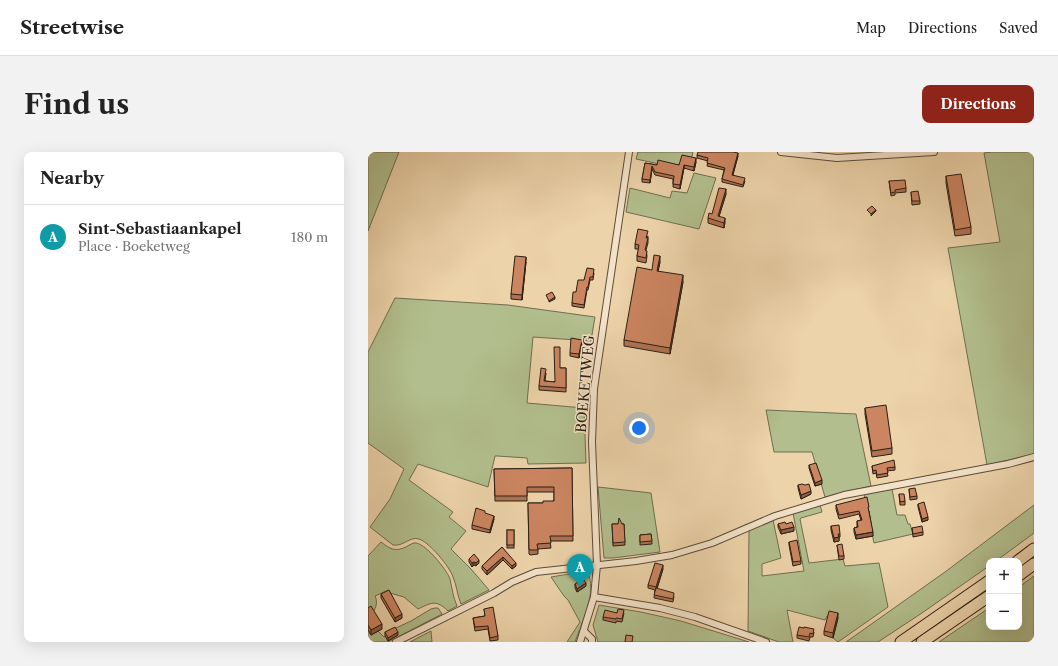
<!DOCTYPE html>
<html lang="en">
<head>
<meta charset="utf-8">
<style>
  :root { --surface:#fff; --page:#f2f2f2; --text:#222; --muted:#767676; --line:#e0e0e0; --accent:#8f2418 }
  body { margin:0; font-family:"Libre Caslon Text",serif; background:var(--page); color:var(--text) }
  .controls { position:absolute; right:12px; bottom:12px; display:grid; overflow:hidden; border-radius:8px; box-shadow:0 4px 16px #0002 }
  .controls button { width:36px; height:36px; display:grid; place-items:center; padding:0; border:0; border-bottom:1px solid var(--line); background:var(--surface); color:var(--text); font:20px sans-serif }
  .you { position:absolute; left:271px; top:276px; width:14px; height:14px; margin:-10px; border:3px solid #fff; border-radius:50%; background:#1a73e8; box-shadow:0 0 0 6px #1a73e833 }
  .badge { display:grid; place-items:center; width:26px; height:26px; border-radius:50%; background:var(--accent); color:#fff; font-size:13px; font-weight:700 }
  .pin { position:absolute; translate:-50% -33px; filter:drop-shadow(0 1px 2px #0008) }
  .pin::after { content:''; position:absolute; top:21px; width:14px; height:12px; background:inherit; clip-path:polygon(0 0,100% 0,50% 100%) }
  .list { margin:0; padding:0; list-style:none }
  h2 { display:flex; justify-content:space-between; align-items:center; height:52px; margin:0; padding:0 16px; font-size:17px }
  h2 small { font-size:13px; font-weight:400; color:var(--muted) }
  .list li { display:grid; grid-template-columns:26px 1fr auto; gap:12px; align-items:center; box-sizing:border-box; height:64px; padding:0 16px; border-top:1px solid var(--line) }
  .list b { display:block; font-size:15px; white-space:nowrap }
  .list p { margin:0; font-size:13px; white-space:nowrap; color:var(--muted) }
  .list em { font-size:13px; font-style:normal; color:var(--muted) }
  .map { position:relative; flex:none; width:666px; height:490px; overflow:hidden; border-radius:8px }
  header { display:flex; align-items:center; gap:24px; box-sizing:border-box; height:56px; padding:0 20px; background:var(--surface); border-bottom:1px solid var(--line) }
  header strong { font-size:19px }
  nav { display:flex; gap:22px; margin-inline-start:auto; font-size:14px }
  .intro { display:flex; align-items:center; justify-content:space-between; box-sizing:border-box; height:96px; padding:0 24px }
  h1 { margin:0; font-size:28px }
  .button { padding:10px 18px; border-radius:8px; background:var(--accent); color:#fff; font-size:14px; font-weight:700 }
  main { display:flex; gap:24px; padding:0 24px }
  aside { flex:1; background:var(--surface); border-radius:8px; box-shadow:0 4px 16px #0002 }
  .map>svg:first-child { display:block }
  .green { fill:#b2be8d; stroke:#6e6e50 }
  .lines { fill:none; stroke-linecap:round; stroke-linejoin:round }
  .street-casing { stroke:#5b4b39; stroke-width:8 }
  .highway-casing { stroke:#2a1e13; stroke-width:13 }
  .street { stroke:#f3e2c8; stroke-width:6 }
  .highway { stroke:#edd3aa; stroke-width:11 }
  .wall { fill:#af7253; stroke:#2a1e13 }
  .shaded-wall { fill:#8e5d44; stroke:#2a1e13 }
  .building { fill:#cb8561; stroke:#2a1e13 }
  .labels { text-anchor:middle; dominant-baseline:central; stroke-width:3; stroke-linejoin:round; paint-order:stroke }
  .street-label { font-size:14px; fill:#2a1e13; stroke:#f3e2c8 }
</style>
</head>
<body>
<header>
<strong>Streetwise</strong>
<nav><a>Map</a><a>Directions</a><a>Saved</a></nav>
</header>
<div class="intro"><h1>Find us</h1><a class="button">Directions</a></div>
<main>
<aside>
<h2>Nearby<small></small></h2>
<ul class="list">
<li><span class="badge" style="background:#0f9aa8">A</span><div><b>Sint-Sebastiaankapel</b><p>Place · Boeketweg</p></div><em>180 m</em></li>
</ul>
</aside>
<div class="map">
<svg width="666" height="490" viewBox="0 0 666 490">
  <rect width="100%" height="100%" fill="#edd3aa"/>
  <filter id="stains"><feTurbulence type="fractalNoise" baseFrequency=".005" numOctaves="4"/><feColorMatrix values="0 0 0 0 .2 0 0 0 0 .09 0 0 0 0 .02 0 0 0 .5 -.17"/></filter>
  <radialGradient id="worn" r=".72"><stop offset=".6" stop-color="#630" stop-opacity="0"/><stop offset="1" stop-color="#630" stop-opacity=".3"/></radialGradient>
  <g class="green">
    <polygon points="0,0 31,0 0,79"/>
    <polygon points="270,0 325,0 322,13 315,17 268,7"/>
    <polygon points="624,0 666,0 666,302 619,313 580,96 632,90 616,1"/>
    <polygon points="326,21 348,26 331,77 258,60 262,36 302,46 304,39 319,41"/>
    <path d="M27 146 140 153 227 165 223 189 165 185 159 251 216 256 218 311 160 312 159 306 129 304H127L120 335 50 312 41 328 85 360 81 365 98 379 83 397 103 417 121 438 93 452C89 443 89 434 85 425 82 415 61 390 51 387 42 384 35 395 25 393L2 375 22 347 36 317 0 291V200Z"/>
    <polygon points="398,258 488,262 503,334 457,345 444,300 406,300"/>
    <polygon points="230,335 283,341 292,400 245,406 236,406"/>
    <polygon points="524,337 529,363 537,363 540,372 542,372 545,382 506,391 496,342"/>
    <polygon points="452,353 454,360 433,366 432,367 441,411 475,407 477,414 511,411 520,455 470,490 464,485 468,467 459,464 457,468 419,458 425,490 411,490 380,479 381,378 405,368 413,406 394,412 394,424 436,419 425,361"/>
    <polygon points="666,353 666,381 628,409 621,409 621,414 554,461 510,490 478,490 577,420"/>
    <path d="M13 390C22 397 27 400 38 395 41 393 43 392 46 391 56 389 79 418 82 427 84 436 85 445 89 454L80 459C68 447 63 451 50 457L36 445 22 441 20 438 7 444C10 450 8 456 5 460L10 479 16 485 25 480 28 476 43 469 63 457 67 456H70L74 462 20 490H0V404Z"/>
    <path d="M219 419C230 440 214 469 207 490H199L212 470 200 448 196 444 183 425Z"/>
    <polygon points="666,424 666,490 571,490 621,456 621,475 651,475 651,435"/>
    <polygon points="231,453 273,460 313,469 381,490 230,490 225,473"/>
    <polygon points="63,479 64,490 42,490"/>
  </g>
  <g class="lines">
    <defs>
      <g id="street">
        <polyline points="413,0 469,6 566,0"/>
        <polyline points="226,445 292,456 327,465 398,490"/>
        <polyline points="216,479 224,487 224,490"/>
        <polyline points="28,490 126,441 144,430 168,420 268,409 304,403 344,391 407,364 476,343 640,312 666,305"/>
        <polyline points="212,490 226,445 229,413 224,290 226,237 261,0"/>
      </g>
      <g id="highway">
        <polyline points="650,409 666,397"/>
        <polyline points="651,423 666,412"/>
        <polyline points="533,490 621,429"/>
        <polyline points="554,490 621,444"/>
      </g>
    </defs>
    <use href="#street" class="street-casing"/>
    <use href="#highway" class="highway-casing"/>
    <use href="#street" class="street"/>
    <use href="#highway" class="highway"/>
  </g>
  <g class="wall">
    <polygon points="329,3 370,4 365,23 377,29 375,35 354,30 354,27 356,18 339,14 340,9 329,6"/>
    <polygon points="328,10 326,19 316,16 312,37 305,35 305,27 287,23 284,17 282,31 274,30 274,27 277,11 289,13 311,13"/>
    <polygon points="578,24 603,75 603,82 587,84 578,31"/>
    <polygon points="521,29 538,36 538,40 527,41 527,43 523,44"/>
    <polygon points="543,40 552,49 552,52 544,53"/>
    <polygon points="358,42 351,64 357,70 356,76 340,71 340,66 344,62"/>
    <polygon points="280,84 280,91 278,98 279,104 278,111 269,109 269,104 271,97 267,97 267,92"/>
    <polygon points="158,110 154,148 143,147 143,142"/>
    <polygon points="292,110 290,119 315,130 302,202 256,194 256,188 284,118"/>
    <polygon points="226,121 225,128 222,128 220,138 219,138 216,156 204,154 204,151 208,140 216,128"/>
    <polygon points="214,191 211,206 202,204 202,201"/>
    <polygon points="192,216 198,216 198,240 171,238 171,234 178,221 177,229 187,230"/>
    <polygon points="497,256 524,296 524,302 504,305 497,262"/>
    <polygon points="441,313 454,332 447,334 441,316"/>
    <polygon points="504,314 527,315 527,318 519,319 520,324 509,326 508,321 505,322"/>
    <polygon points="204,316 205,389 182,389 183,396 170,397 170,402 162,403 161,402 160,351 175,351 186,349 186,340 159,340 159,349 127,349 126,317"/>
    <polygon points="430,333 443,342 433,347 430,336"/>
    <polygon points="541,337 549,344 549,347 542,348"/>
    <polygon points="531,342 537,349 537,353 532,353"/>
    <polygon points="550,352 560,368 554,370 550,355"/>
    <polygon points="468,353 501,359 505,384 488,387 486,380 486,376 489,375 489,369 493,368 491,362 471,367 468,357"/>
    <polygon points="117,362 126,367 122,381 104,377 104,373"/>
    <polygon points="244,372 256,372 257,393 245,394"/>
    <polygon points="410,372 418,372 426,379 413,382 410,375"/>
    <polygon points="463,374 472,382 472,385 471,385 471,389 466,390 463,378"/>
    <polygon points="544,376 555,380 555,383 545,385"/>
    <rect x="139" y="378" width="7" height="18"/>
    <polygon points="283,382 284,392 272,393 272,383"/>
    <polygon points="421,390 433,409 433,412 425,414 421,393"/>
    <polygon points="469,393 476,404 476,407 471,408"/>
    <polygon points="134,395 148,414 144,417 135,408 119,423 114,417 114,414"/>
    <polygon points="101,407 111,411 108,414 106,413 104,415 101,410"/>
    <polygon points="295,417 289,437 306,444 305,450 286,446 287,438 280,436 280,433"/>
    <polygon points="207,432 218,434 209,440 207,436"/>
    <polygon points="13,442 34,466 27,470 13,446"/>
    <polygon points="0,456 14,477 3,483 0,478"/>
    <polygon points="116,457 130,484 130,488 122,489 120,477 107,479 105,466 117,464"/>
    <polygon points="249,461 256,461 254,470 248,469 248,471 235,468 235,465"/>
    <polygon points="470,466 465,486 456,483 456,479"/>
    <polygon points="17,480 30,483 20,489 17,484"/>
    <polygon points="446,480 445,485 442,485 441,489 429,486 429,483"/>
  </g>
  <g class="shaded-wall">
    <polygon points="370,1 370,4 364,25 364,23"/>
    <polygon points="328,6 328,10 326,19 326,15"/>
    <polygon points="316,13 316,16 312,37 312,33"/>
    <polygon points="284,14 284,17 282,31 282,28"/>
    <polygon points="358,37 358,42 350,68 350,64"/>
    <polygon points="508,58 508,59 503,64 503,62"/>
    <polygon points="357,66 357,70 356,76 356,71"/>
    <polygon points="292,104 292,110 289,125 289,119"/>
    <polygon points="158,105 158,110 154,148 154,143"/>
    <polygon points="315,123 315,130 302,202 302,196"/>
    <polygon points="187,145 187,147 181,150 181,149"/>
    <polygon points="214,188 214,191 211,206 211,202"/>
    <polygon points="454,328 454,332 447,334 447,331"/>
    <polygon points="443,339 443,342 433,347 433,343"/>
    <polygon points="126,364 126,367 122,381 122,378"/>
    <polygon points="560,365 560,368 554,370 554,367"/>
    <polygon points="426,375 426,379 413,382 413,378"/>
    <polygon points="505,380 505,384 488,387 488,383"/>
    <polygon points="471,385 471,389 466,390 466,386"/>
    <polygon points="135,405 135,408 119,423 119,419"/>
    <polygon points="111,408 111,411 108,414 108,411"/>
    <polygon points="106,410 106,413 104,415 104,411"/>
    <polygon points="148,411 148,414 144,417 144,414"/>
    <polygon points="295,413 295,417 288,439 288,435"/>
    <polygon points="218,431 218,434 209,440 209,437"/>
    <polygon points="470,461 470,466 465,486 465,481"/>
    <polygon points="34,462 34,466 27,470 27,466"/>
    <polygon points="14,472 14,477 3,483 3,478"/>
    <polygon points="30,480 30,483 20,489 20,486"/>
  </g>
  <g class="building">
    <polygon points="330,0 365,0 370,1 364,23 377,26 375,33 354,27 357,16 339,11 340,6 329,3"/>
    <polygon points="314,3 328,6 326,15 316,13 312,33 305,32 306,24 287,20 284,14 282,28 274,27 277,11 289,13 290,8 311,13"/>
    <polygon points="593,22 603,75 587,78 578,24"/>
    <polygon points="537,28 538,36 527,38 527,40 523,41 521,29"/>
    <polygon points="351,36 358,37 350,64 357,66 356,71 340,66 341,61 344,62"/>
    <polygon points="550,39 552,49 544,49 543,40"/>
    <polygon points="504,54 508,58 503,62 499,58"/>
    <polygon points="270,77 280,79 278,86 280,86 277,98 279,99 278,106 269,104 271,93 267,92"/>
    <polygon points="286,103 292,104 289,119 315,123 302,196 256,188 269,115 284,118"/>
    <polygon points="147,104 158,105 154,143 143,142"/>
    <polygon points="219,116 226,117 225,125 222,125 220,135 219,135 216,153 204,151 205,140 208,140 210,128 216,128"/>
    <polygon points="184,140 187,145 181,149 178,143"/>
    <polygon points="203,186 214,188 211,202 202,201"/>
    <polygon points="186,195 192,195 192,216 198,216 198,236 171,234 173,216 178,217 176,229 187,230"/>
    <polygon points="518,253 524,296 504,299 497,256"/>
    <polygon points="526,308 527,315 519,316 520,321 509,323 508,318 505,319 504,314"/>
    <polygon points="448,311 454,328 447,331 441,313"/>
    <polygon points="204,316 205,384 182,384 183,391 169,392 170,398 162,398 161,397 160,351 175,351 175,349 186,349 186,335 159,335 159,344 127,344 126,317"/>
    <polygon points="434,332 437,333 441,332 443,339 433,343 430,333"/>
    <polygon points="547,336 549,344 542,345 541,337"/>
    <polygon points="531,342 536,342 537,349 532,350"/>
    <polygon points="499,345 501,355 500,355 505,380 488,383 486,376 490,375 489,369 494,368 491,359 471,363 468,353"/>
    <polygon points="556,350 560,365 554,367 550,352"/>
    <polygon points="108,356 117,359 117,361 126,364 122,378 104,373"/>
    <polygon points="251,366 254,372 256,372 257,390 245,391 244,372 250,372"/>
    <polygon points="417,370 418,372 424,370 426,375 413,378 410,372"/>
    <polygon points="471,373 472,382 470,382 471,385 466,386 463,374"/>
    <polygon points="554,374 555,380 545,382 544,376"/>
    <rect x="139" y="378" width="7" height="15"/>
    <polygon points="283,382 284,389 272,390 272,383"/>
    <polygon points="429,388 433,409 425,410 421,390"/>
    <polygon points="474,392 476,404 471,404 469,393"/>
    <polygon points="134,395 148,411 144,414 135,405 119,419 114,414"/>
    <polygon points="106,402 111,408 108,411 106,410 104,411 101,407"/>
    <polygon points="287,411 295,413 288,435 280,433"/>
    <polygon points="215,427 218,431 209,437 207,432"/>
    <polygon points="288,436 306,441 305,447 286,443"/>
    <polygon points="21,438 34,462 27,466 13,442"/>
    <polygon points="3,454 14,472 3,478 0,473 0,456"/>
    <polygon points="125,455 130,484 122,486 120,474 107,475 105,466 117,464 116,457"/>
    <polygon points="250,457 256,458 254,467 248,466 248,467 235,465 237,458 249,461"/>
    <polygon points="461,459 470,461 465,481 456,479"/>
    <polygon points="27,475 30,480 20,486 17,480"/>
    <polygon points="431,475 436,476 436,475 446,477 445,482 442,481 441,485 429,483"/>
    <polygon points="258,483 265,484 264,490 257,490"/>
  </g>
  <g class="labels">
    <g class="street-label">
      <text transform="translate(217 232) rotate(-85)">BOEKETWEG</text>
    </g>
  </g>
  <rect width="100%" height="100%" filter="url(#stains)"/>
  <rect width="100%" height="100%" fill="url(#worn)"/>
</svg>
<div class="controls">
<button>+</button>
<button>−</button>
</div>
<div class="you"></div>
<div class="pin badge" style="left:212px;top:435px;background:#0f9aa8">A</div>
</div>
</main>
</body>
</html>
